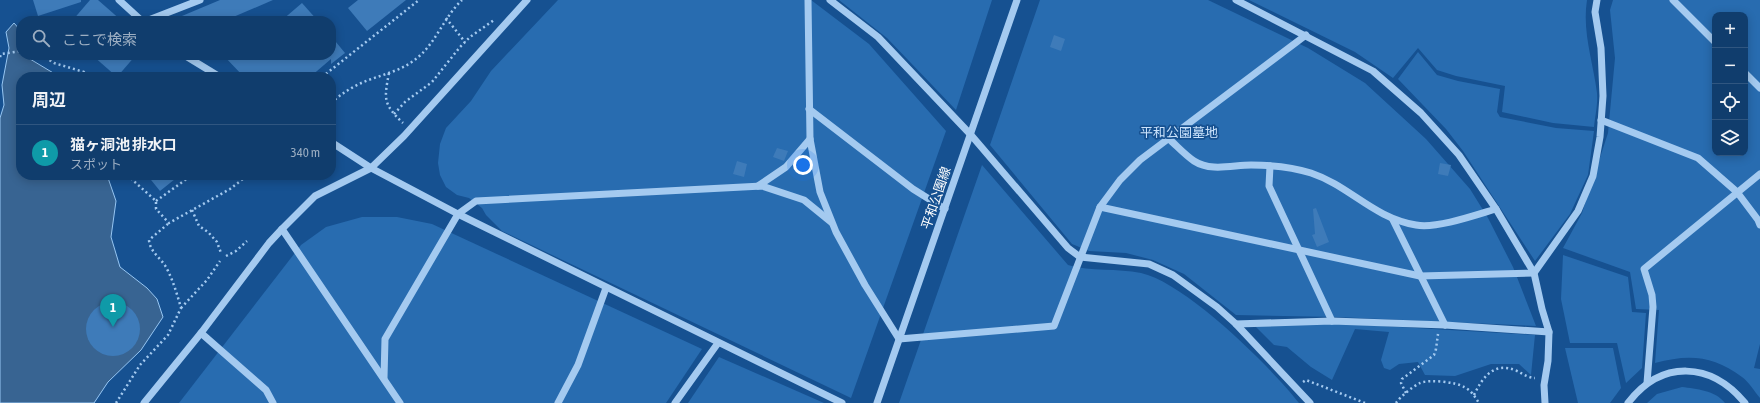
<!DOCTYPE html>
<html lang="ja">
<head>
<meta charset="utf-8">
<style>
  :root { --surface:#103d6d; --page:#194472; --text:#f1f3f6; --muted:#9caec2; --line:#305680; --accent:#ea580c }
  body { margin:0; font-family:"Asap Condensed","Noto Sans JP",sans-serif; background:var(--page); color:var(--text) }
  .controls { position:absolute; right:12px; top:12px; display:grid; overflow:hidden; border-radius:8px; box-shadow:0 2px 10px #0003 }
  .controls button { width:36px; height:36px; display:grid; place-items:center; padding:0; border:0; border-bottom:1px solid var(--line); background:var(--surface); color:var(--text); font:20px sans-serif }
  .you { position:absolute; left:803px; top:165px; width:14px; height:14px; margin:-10px; border:3px solid #fff; border-radius:50%; background:#1a73e8; box-shadow:0 0 0 6px #1a73e833 }
  .badge { display:grid; place-items:center; width:26px; height:26px; border-radius:50%; background:var(--accent); color:#fff; font-size:13px; font-weight:700 }
  .pin { position:absolute; translate:-50% -33px; filter:drop-shadow(0 1px 2px #0008) }
  .pin::after { content:''; position:absolute; top:21px; width:14px; height:12px; background:inherit; clip-path:polygon(0 0,100% 0,50% 100%) }
  .list { margin:0; padding:0; list-style:none }
  h2 { display:flex; justify-content:space-between; align-items:center; height:52px; margin:0; padding:0 16px; font-size:17px }
  h2 small { font-size:13px; font-weight:400; color:var(--muted) }
  .list li { display:grid; grid-template-columns:26px 1fr auto; gap:12px; align-items:center; box-sizing:border-box; height:56px; padding:0 16px; border-top:1px solid var(--line) }
  .list b { display:block; font-size:15px; white-space:nowrap }
  .list p { margin:0; font-size:13px; white-space:nowrap; color:var(--muted) }
  .list em { font-size:13px; font-style:normal; color:var(--muted) }
  .icon { flex:none; width:22px; height:22px; fill:none; stroke:currentColor; stroke-width:2; stroke-linecap:round; stroke-linejoin:round }
  .map { position:relative; flex:none; width:1760px; height:403px; overflow:hidden }
  .search { position:absolute; background:var(--surface); box-shadow:0 2px 10px #0003; left:16px; top:16px; width:320px; height:44px; display:flex; align-items:center; gap:10px; box-sizing:border-box; padding:0 14px; border-radius:16px; color:var(--muted); font-size:15px }
  .panel { position:absolute; background:var(--surface); box-shadow:0 2px 10px #0003; left:16px; top:72px; width:320px; height:108px; border-radius:16px }
  .map>svg:first-child { display:block }
  .green { fill:#286cb0; fill-rule:evenodd }
  .water { fill:#386492; stroke:#96c6f3 }
  .building { fill:#3e7bb9 }
  .lines { fill:none; stroke-linecap:round; stroke-linejoin:round }
  .path { stroke:#a4caf0; stroke-width:2.5; stroke-dasharray:2 3; stroke-linecap:butt }
  .minor { stroke:#a4caf0; stroke-width:7 }
  .labels { text-anchor:middle; dominant-baseline:central; stroke-width:3.5; stroke-linejoin:round; paint-order:stroke }
  .park-label { font-size:13px; fill:#cbe3fc; stroke:#165191 }
  .street-label { font-size:13px; fill:#fff; stroke:#165191 }
</style>
</head>
<body>
<div class="map">
<svg width="1760" height="403" viewBox="0 0 1760 403">
  <rect width="100%" height="100%" fill="#165191"/>
  <g class="green">
    <polygon points="558,0 811,0 869,44 946,131 851,398 502,231 486,215 482,208 469,198 457,195 446,187 440,175 438,163 440,144 446,128 471,101 491,71"/>
    <polygon points="839,0 992,0 956,110 887,38"/>
    <polygon points="1040,0 1208,0 1308,48 1365,83 1426,139 1470,189 1488,218 1513,267 1536,326 1337,317 1236,315 1184,274 1153,260 1126,253 1089,251 1072,244 990,145"/>
    <path d="M1249 0H1587C1582 32 1593 61 1597 93 1598 104 1595 117 1594 127L1553 123 1502 112 1505 86 1456 76 1437 70 1418 48 1393 78 1355 52Z"/>
    <path d="M1613 0H1760V344L1754 368 1760 369V398C1754 391 1749 382 1742 377 1713 355 1688 354 1655 363L1659 310 1636 309 1630 272 1563 248 1582 213 1608 133 1615 58 1610 10ZM1715 15H1745V153H1715Z"/>
    <polygon points="1418,52 1437,75 1458,81 1500,89 1497,112 1500,117 1556,128 1594,131 1588,175 1570,214 1535,261 1463,151 1446,129 1398,79"/>
    <path d="M982 165 1068 265C1091 272 1117 268 1141 273 1186 283 1270 366 1299 403H899Z"/>
    <polygon points="362,217 397,217 432,224 702,349 666,403 179,403 301,245 326,227"/>
    <polygon points="1563,255 1628,277 1632,312 1646,313 1642,368 1626,383 1617,343 1570,343 1561,299"/>
    <polygon points="1252,323 1331,323 1535,335 1531,375 1519,364 1491,364 1455,376 1425,375 1418,362 1399,364 1390,370 1384,368 1381,360 1389,332 1355,329 1332,380 1311,367 1287,347 1274,345"/>
    <polygon points="1565,348 1613,348 1621,388 1610,403 1578,403"/>
    <polygon points="719,357 824,403 688,403"/>
    <path d="M1682 387C1696 389 1715 390 1725 403H1647L1657 394Z"/>
  </g>
  <polygon class="water" points="14,23 21,31 21,55 30,55 30,59 60,77 21,77 21,175 107,175 116,201 111,237 120,267 147,288 157,299 163,317 141,350 108,382 94,403 0,403 0,118 4,105 2,85 9,48 6,32"/>
  <g class="building">
    <polygon points="33,0 81,0 81,2 38,16"/>
    <polygon points="90,0 98,0 122,21 72,21"/>
    <polygon points="220,0 273,0 224,21 170,21"/>
    <polygon points="358,0 406,0 367,31 348,8"/>
    <polygon points="302,3 318,21 281,21"/>
    <polygon points="1054,35 1065,39 1061,51 1050,47"/>
    <polygon points="331,36 345,53 331,64 331,59 310,77 244,77 223,55 331,55"/>
    <polygon points="92,55 136,55 117,77"/>
    <polygon points="777,148 788,151 784,161 773,157"/>
    <polygon points="737,161 747,164 744,177 733,174"/>
    <polygon points="1440,163 1451,165 1448,176 1438,174"/>
    <polygon points="147,175 180,175 160,191"/>
    <polygon points="1316,208 1329,242 1317,247 1312,235 1315,234 1313,209"/>
    <circle cx="113" cy="329" r="27"/>
  </g>
  <g class="lines">
    <g class="path">
      <polyline points="446,18 465,42"/>
      <polyline points="41,55 54,63 84,72 88,77"/>
      <polyline points="0,57 1,54 21,51"/>
      <path d="M389 73C384 99 383 104 403 123"/>
      <polyline points="322,77 419,0"/>
      <path d="M331 103C340 95 349 89 359 84 378 75 401 72 417 58 436 43 444 17 462 0"/>
      <polyline points="394,114 405,102 432,82 460,47 470,37 494,20"/>
      <polyline points="127,175 156,201 156,209 169,223 230,189 248,175"/>
      <polyline points="156,201 192,175"/>
      <polyline points="192,210 199,226 208,232 217,242 221,253"/>
      <polyline points="226,256 236,251 247,241"/>
      <polyline points="181,308 207,280 220,261"/>
      <polyline points="1303,382 1306,380 1365,403"/>
      <polyline points="1406,393 1401,383 1402,379 1434,355 1436,349 1438,334"/>
      <path d="M1474 395C1483 376 1495 361 1517 371 1523 374 1529 378 1535 378"/>
      <path d="M116 403 140 365 168 335 181 308C177 294 173 280 166 267 160 257 150 252 149 240L169 223"/>
      <path d="M1396 403C1401 396 1412 387 1420 383 1429 379 1456 382 1464 387 1471 390 1475 397 1479 403"/>
    </g>
    <g class="minor">
      <polyline points="119,0 142,21"/>
      <polyline points="808,0 810,139 820,192 836,232 865,285 899,339 1054,326 1100,207 1120,180 1140,160 1306,35"/>
      <polyline points="830,0 878,37 971,135 1068,248 1080,257 1149,264 1173,275 1217,307 1236,324 1310,403"/>
      <polyline points="1236,0 1373,71 1421,113 1459,155 1496,209 1534,273 1542,309 1549,332 1548,361 1544,385 1545,403"/>
      <polyline points="1673,0 1715,42"/>
      <polyline points="146,21 200,0"/>
      <polyline points="184,55 220,77"/>
      <polyline points="1745,73 1760,88"/>
      <polyline points="809,109 913,189 945,209"/>
      <polyline points="1601,120 1698,158 1737,192 1758,220 1760,225"/>
      <path d="M1169 139C1177 146 1185 155 1194 161 1211 172 1233 165 1251 165 1271 165 1292 167 1311 173 1350 186 1373 218 1416 225 1436 229 1476 215 1496 209"/>
      <polyline points="331,142 371,168 458,214 842,403"/>
      <polyline points="1270,166 1269,186 1332,321"/>
      <polyline points="758,186 786,167 810,139"/>
      <polyline points="1100,207 1420,276 1534,273 1578,211 1593,176 1600,137 1603,96 1601,48 1595,12 1597,0"/>
      <polyline points="1393,220 1445,325"/>
      <polyline points="282,229 400,403"/>
      <polyline points="1236,324 1332,321 1445,325 1549,332"/>
      <polyline points="201,333 266,390 273,403"/>
      <polyline points="384,378 385,339 458,214 476,201 762,186 804,200 831,222"/>
      <polyline points="1647,383 1653,307 1652,295 1644,269 1760,174"/>
      <polyline points="144,403 201,333 269,243 282,229 315,196 371,168 404,136 527,0"/>
      <polyline points="558,403 578,365 606,288"/>
      <polyline points="675,403 718,343"/>
      <polyline points="877,403 1017,0"/>
      <path d="M1628 403C1662 359 1711 362 1745 403"/>
    </g>
  </g>
  <g class="labels">
    <g class="park-label">
      <text x="1179" y="132">平和公園墓地</text>
    </g>
    <g class="street-label">
      <text transform="translate(936 198) rotate(-71)">平和公園線</text>
    </g>
  </g>
</svg>
<div class="controls">
<button>+</button>
<button>−</button>
<button><svg class="icon" aria-label="locate" viewBox="0 0 24 24"><circle cx="12" cy="12" r="6"/><path d="M12 2v4M12 18v4M2 12h4M18 12h4"/></svg></button>
<button><svg class="icon" aria-label="layers" viewBox="0 0 24 24"><path d="M12 4l9 5-9 5-9-5zM3 14l9 5 9-5"/></svg></button>
</div>
<div class="you"></div>
<div class="pin badge" style="left:113px;top:327px;background:#0f9aa8">1</div>
<div class="search"><svg class="icon" aria-label="search" viewBox="0 0 24 24"><circle cx="10" cy="10" r="6"/><path d="M15 15l6 6"/></svg>ここで検索</div>
<section class="panel">
<h2>周辺<small></small></h2>
<ul class="list">
<li><span class="badge" style="background:#0f9aa8">1</span><div><b>猫ヶ洞池 排水口</b><p>スポット</p></div><em>340 m</em></li>
</ul>
</section>
</div>
</body>
</html>
